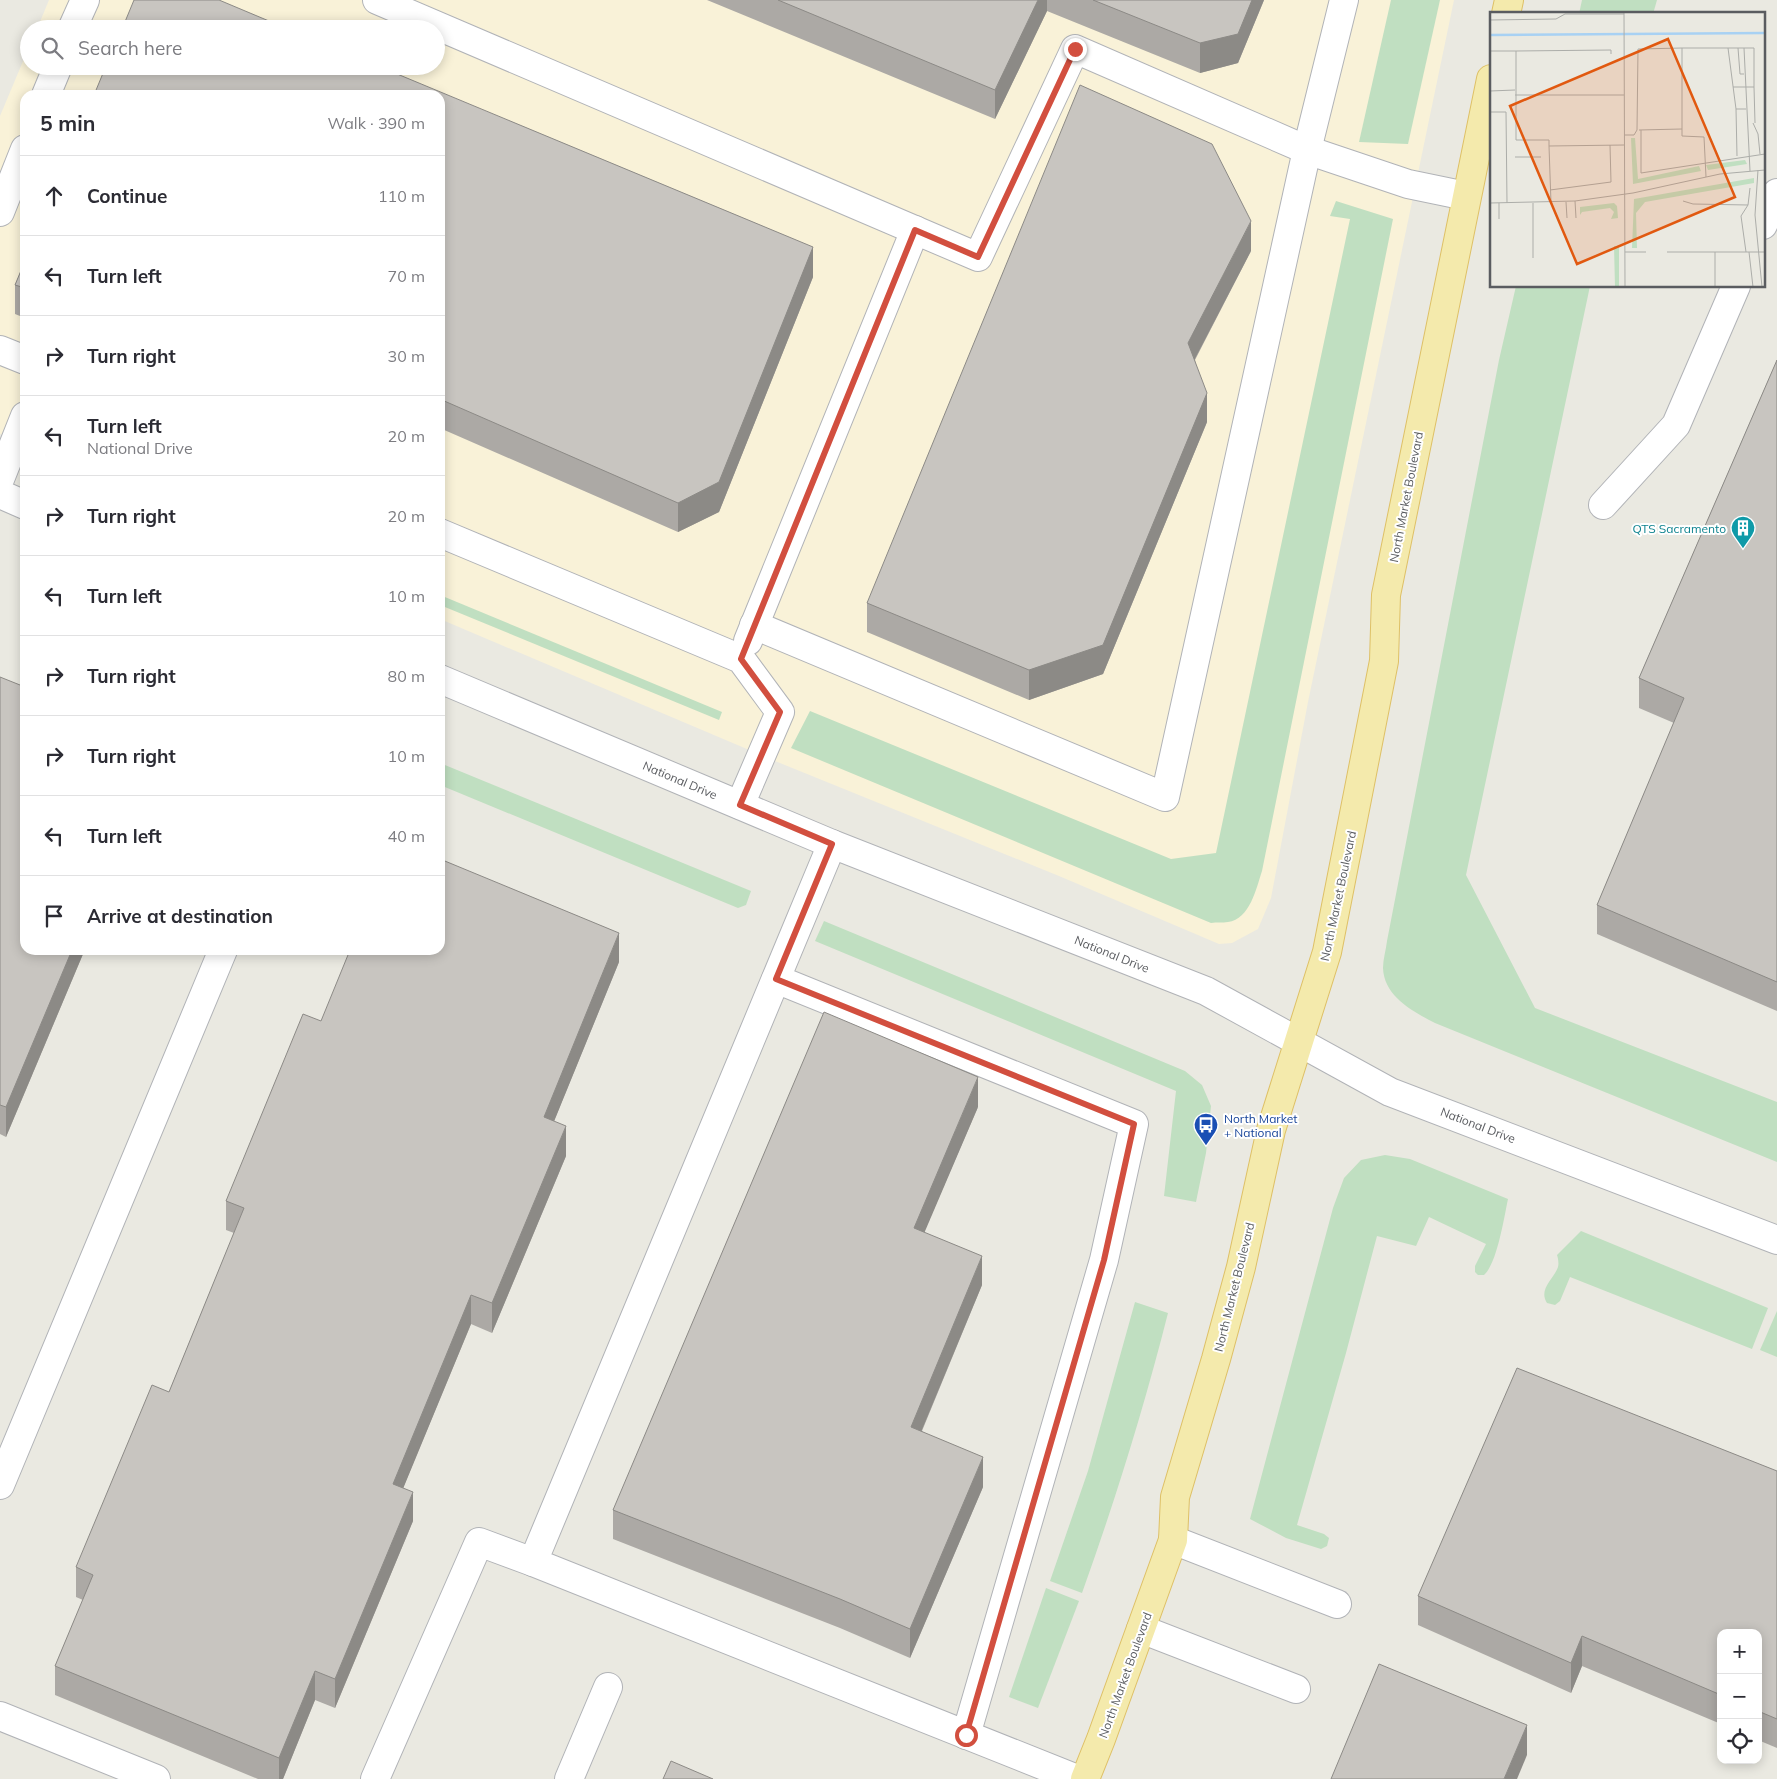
<!DOCTYPE html>
<html lang="en">
<head>
<meta charset="utf-8">
<style>
  :root { --surface:#fff; --page:#f7f7f7; --text:#2b2b33; --muted:#7c7c81; --line:#e1e1e2 }
  body { margin:0; font-family:Mulish,sans-serif; background:var(--page); color:var(--text) }
  .controls { position:absolute; right:15px; bottom:15px; display:grid; overflow:hidden; border-radius:10px; box-shadow:0 2px 12px #0003 }
  .controls button { width:45px; height:45px; display:grid; place-items:center; padding:0; border:0; border-bottom:1px solid var(--line); background:var(--surface); color:var(--text); font:25px sans-serif }
  .stop { position:absolute; width:15px; height:15px; margin:-11px; border:4px solid #d24f3f; border-radius:50%; background:#fff }
  .stop.end { background:#d24f3f; border-color:#fff; box-shadow:0 1px 5px #0008 }
  .list { margin:0; padding:0; list-style:none }
  h2 { display:flex; justify-content:space-between; align-items:center; height:65px; margin:0; padding:0 20px; font-size:21px }
  h2 small { font-size:16px; font-weight:400; color:var(--muted) }
  .list li { display:grid; grid-template-columns:32px 1fr auto; gap:15px; align-items:center; box-sizing:border-box; height:80px; padding:0 20px; border-top:1px solid var(--line) }
  .list b { display:block; font-size:19px; white-space:nowrap }
  .list p { margin:0; font-size:16px; white-space:nowrap; color:var(--muted) }
  .list em { font-size:16px; font-style:normal; color:var(--muted) }
  .icon { flex:none; width:28px; height:28px; fill:none; stroke:currentColor; stroke-width:2; stroke-linecap:round; stroke-linejoin:round }
  .map { position:relative; flex:none; width:1777px; height:1779px; overflow:hidden }
  .search { position:absolute; background:var(--surface); box-shadow:0 2px 12px #0003; left:20px; top:20px; width:425px; height:55px; display:flex; align-items:center; gap:12px; box-sizing:border-box; padding:0 18px; border-radius:28px; color:var(--muted); font-size:19px }
  .panel { position:absolute; background:var(--surface); box-shadow:0 2px 12px #0003; left:20px; top:90px; width:425px; height:865px; border-radius:15px }
  .map>svg:first-child { display:block }
  .commercial { fill:#f9f2d8 }
  .green { fill:#c0dfc1 }
  .lines { fill:none; stroke-linecap:round; stroke-linejoin:round }
  .minor-casing { stroke:#b1b3b7; stroke-width:30 }
  .major-casing { stroke:#dec066; stroke-width:30 }
  .minor { stroke:#fff; stroke-width:28 }
  .major { stroke:#f4eaac; stroke-width:28 }
  .wall { fill:#aca9a5 }
  .shaded-wall { fill:#8c8a86 }
  .building { fill:#c8c5c0; stroke:#8c8a86 }
  .route { stroke:#d24f3f; stroke-width:6 }
  .labels { text-anchor:middle; dominant-baseline:central; stroke-width:4; stroke-linejoin:round; paint-order:stroke }
  .street-label { font-size:12px; fill:#5a5c60; stroke:#fff }
  .culture-label { font-size:12px; fill:#0d838f; stroke:#fff; text-anchor:end }
  .transit-label { font-size:12px; fill:#164399; stroke:#fff; text-anchor:start }
  .inset-river { fill:none; stroke:#a8d1f3; stroke-width:2.5 }
  .inset-road { fill:none; stroke:#acada9; stroke-width:1 }
  .view { fill:#e15910; fill-opacity:0.15; stroke:#e15910; stroke-width:2.5 }
  .inset-edge { fill:none; stroke:#5a5c60; stroke-width:2.5 }
</style>
</head>
<body>
<div class="map">
<svg width="1777" height="1779" viewBox="0 0 1777 1779">
  <rect width="100%" height="100%" fill="#eae9e1"/>
  <polygon class="commercial" points="49,0 1454,0 1308,702 1271,898 1258,929 1232,943 1219,944 1059,876 775,761 440,619 440,95 25,95 25,444 0,434 0,116 29,47 29,66 436,66 436,29 37,29"/>
  <g class="green">
    <polygon points="1391,0 1440,0 1408,144 1359,142"/>
    <polygon points="1582,0 1657,0 1653,14 1579,14"/>
    <path d="M1336 201 1393 219 1262 871C1256 889 1250 919 1228 922 1222 923 1217 922 1211 923L791 748 810 711 1171 859 1216 853 1350 219 1330 216Z"/>
    <path d="M1516 286H1590L1466 875 1535 1008 1777 1102V1162L1435 1023C1414 1012 1384 997 1383 968 1383 959 1386 950 1387 941L1499 360Z"/>
    <polygon points="440,595 722,712 719,720 440,605"/>
    <polygon points="440,763 751,891 746,905 738,908 440,785"/>
    <polygon points="824,921 1185,1071 1202,1085 1211,1106 1206,1153 1196,1202 1164,1196 1176,1091 815,941"/>
    <path d="M1385 1155 1410 1159 1508 1199C1504 1218 1497 1264 1484 1275H1478L1475 1272V1266L1486 1244 1429 1217 1416 1246 1377 1236 1346 1353 1297 1525 1324 1534 1329 1538 1327 1546 1321 1549 1286 1538 1250 1519 1333 1208 1344 1178 1361 1160Z"/>
    <path d="M1581 1231 1768 1308 1752 1349 1570 1277 1560 1301 1555 1305 1547 1303C1538 1289 1554 1279 1558 1267 1559 1263 1558 1258 1557 1255Z"/>
    <path d="M1135 1302 1168 1313C1144 1408 1115 1501 1082 1593L1050 1581 1088 1471Z"/>
    <polygon points="1777,1311 1777,1357 1760,1350"/>
    <polygon points="1046,1588 1079,1601 1038,1708 1009,1697"/>
  </g>
  <g class="lines">
    <defs>
      <g id="minor">
        <polyline points="377,0 978,257 1075,49 1307,150 1408,184 1466,196"/>
        <polyline points="72,29 85,0"/>
        <polyline points="46,95 58,66"/>
        <polyline points="0,212 25,149"/>
        <polyline points="1763,225 1777,193"/>
        <polyline points="0,350 25,360"/>
        <polyline points="0,479 25,416"/>
        <polyline points="0,494 25,505"/>
        <polyline points="1603,505 1676,425 1736,286"/>
        <polyline points="440,533 741,659 780,712 740,805"/>
        <polyline points="754,625 1165,797 1307,150 1344,0"/>
        <polyline points="748,641 915,230"/>
        <polyline points="440,679 832,844 1206,991 1390,1092 1777,1240"/>
        <polyline points="832,844 533,1562 1077,1779"/>
        <polyline points="776,979 1134,1124 1104,1260 966,1735"/>
        <polyline points="0,1485 223,950"/>
        <polyline points="1173,1540 1337,1604"/>
        <polyline points="1141,1629 1296,1689"/>
        <polyline points="0,1716 156,1779"/>
        <polyline points="375,1779 479,1542 533,1562"/>
        <polyline points="569,1779 608,1687"/>
      </g>
      <g id="major">
        <polyline points="1506,14 1509,0"/>
        <polyline points="1085,1779 1101,1739 1173,1540 1175,1497 1216,1359 1241,1267 1271,1130 1327,952 1384,661 1386,595 1491,79"/>
      </g>
    </defs>
    <use href="#minor" class="minor-casing"/>
    <use href="#major" class="major-casing"/>
    <use href="#minor" class="minor"/>
    <use href="#major" class="major"/>
  </g>
  <g class="wall">
    <polygon points="707,0 1264,0 1238,63 1200,73 1047,11 995,119"/>
    <polygon points="440,95 813,277 719,512 678,532 442,429 440,430"/>
    <polygon points="1251,251 1195,360 1207,422 1103,674 1029,700 867,632 867,603"/>
    <polygon points="25,261 25,318 15,314 15,285"/>
    <polygon points="1777,360 1777,1011 1597,934 1597,905 1674,723 1639,708 1639,678"/>
    <polygon points="0,677 83,950 83,954 6,1137 0,1134"/>
    <polygon points="619,962 554,1121 566,1156 492,1333 471,1324 403,1488 413,1521 335,1708 315,1700 283,1779 258,1779 55,1695 55,1666 83,1600 76,1597 76,1567 169,1392 234,1233 226,1230 226,1201 321,1021"/>
    <polygon points="978,1107 924,1232 982,1285 922,1431 983,1487 910,1658 840,1628 613,1539 613,1510"/>
    <polygon points="1777,1471 1777,1748 1758,1740 1758,1633 1721,1633 1721,1724 1582,1666 1571,1693 1418,1625 1418,1596"/>
  </g>
  <g class="shaded-wall">
    <polygon points="1038,0 1047,0 1047,11 995,119 995,90"/>
    <polygon points="1252,0 1264,0 1238,63 1200,73 1200,43"/>
    <polygon points="1251,221 1251,251 1188,372 1188,343"/>
    <polygon points="813,247 813,277 719,512 678,532 678,503"/>
    <polygon points="1207,393 1207,422 1103,674 1029,700 1029,670"/>
    <polygon points="440,400 442,400 442,429 440,430"/>
    <polygon points="619,933 619,962 544,1146 544,1117"/>
    <polygon points="72,950 83,950 83,954 6,1137 6,1107"/>
    <polygon points="978,1077 978,1107 914,1257 914,1228"/>
    <polygon points="566,1126 566,1156 492,1333 492,1303"/>
    <polygon points="982,1256 982,1285 911,1456 911,1427"/>
    <polygon points="471,1295 471,1324 393,1513 393,1484"/>
    <polygon points="983,1457 983,1487 910,1658 910,1629"/>
    <polygon points="413,1492 413,1521 335,1708 335,1679"/>
    <polygon points="1582,1636 1582,1666 1571,1693 1571,1663"/>
    <polygon points="315,1671 315,1700 283,1779 279,1779 279,1758"/>
    <polygon points="1527,1725 1527,1755 1517,1779 1504,1779"/>
  </g>
  <g class="building">
    <polygon points="134,0 219,0 288,29 122,29"/>
    <polygon points="778,0 1038,0 995,90"/>
    <polygon points="1093,0 1252,0 1238,34 1200,43"/>
    <polygon points="106,66 378,66 813,247 719,482 678,503 442,400 440,400 440,95 94,95"/>
    <polygon points="1080,85 1212,144 1251,221 1188,343 1207,393 1103,645 1029,670 867,603"/>
    <polygon points="25,261 25,288 15,285"/>
    <polygon points="1777,360 1777,982 1597,905 1684,698 1639,678"/>
    <polygon points="0,677 25,687 25,950 72,950 6,1107 0,1105"/>
    <polygon points="440,859 619,933 544,1117 566,1126 492,1303 471,1295 393,1484 413,1492 335,1679 315,1671 279,1758 55,1666 93,1575 76,1567 152,1385 169,1392 244,1208 226,1201 303,1014 321,1021 350,950 440,950"/>
    <polygon points="824,1012 978,1077 914,1228 982,1256 911,1427 983,1457 910,1629 840,1599 613,1510"/>
    <polygon points="1517,1368 1777,1471 1777,1719 1758,1711 1758,1633 1721,1633 1721,1695 1582,1636 1571,1663 1418,1596"/>
    <polygon points="1379,1664 1527,1725 1504,1779 1331,1779"/>
    <polygon points="671,1761 713,1779 663,1779"/>
  </g>
  <g class="lines">
    <polyline class="route" points="966,1735 1104,1260 1134,1124 776,979 832,844 740,805 780,712 741,659 915,230 978,257 1075,49"/>
  </g>
  <defs>
    <symbol id="building-pin" viewBox="-11 -11 22 30"><path d="M0 17L-7.5 6A9.5 9.5 0 1 1 7.5 6Z" fill="#0f9aa8" stroke="#fff"/><path d="M-4-6H4V6H1V3H-1V6H-4ZM-2.5-4.3h1.7v1.8h-1.7ZM.8-4.3h1.7v1.8H.8ZM-2.5-1h1.7V.8h-1.7ZM.8-1h1.7V.8H.8Z" fill="#fff"/></symbol>
    <symbol id="bus-pin" viewBox="-11 -11 22 30"><path d="M0 17L-7.5 6A9.5 9.5 0 1 1 7.5 6Z" fill="#1a4fb4" stroke="#fff"/><path d="M-5-6H5V4H4V6H2V4H-2V6H-4V4H-5ZM-3.5-4V0h7V-4ZM-3.5 1.2v1.5H-2V1.2ZM2 1.2v1.5H3.5V1.2Z" fill="#fff"/></symbol>
  </defs>
  <g fill-rule="evenodd">
    <use href="#building-pin" x="1729" y="514" width="28" height="38"/>
    <use href="#bus-pin" x="1192" y="1111" width="28" height="38"/>
  </g>
  <g class="labels">
    <g class="street-label">
      <text transform="translate(1406 497) rotate(-79)">North Market Boulevard</text>
      <text transform="translate(680 780) rotate(23)">National Drive</text>
      <text transform="translate(1338 896) rotate(-78)">North Market Boulevard</text>
      <text transform="translate(1112 954) rotate(22)">National Drive</text>
      <text transform="translate(1478 1125) rotate(21)">National Drive</text>
      <text transform="translate(1234 1287) rotate(-76)">North Market Boulevard</text>
      <text transform="translate(1125 1675) rotate(-70)">North Market Boulevard</text>
    </g>
    <g class="culture-label">
      <text x="1726" y="528">QTS Sacramento</text>
    </g>
    <g class="transit-label">
      <text x="1224" y="1118">North Market<tspan x="1224" dy="14">+ National</tspan></text>
    </g>
  </g>
  <g transform="translate(1490 12)">
    <rect width="275" height="275" fill="#eae9e1"/>
    <path d="M141 126H145L148 167 209 154 211 159 143 172ZM255 148 257 152 218 158 216 153ZM264 166V171L155 190 146 201 147 236H142L144 187ZM124 191 127 194 128 206 121 207 124 200 120 196 92 200 90 203V195ZM124 234H129V275H125Z" fill="#c0dfc1"/>
    <path class="inset-river" d="M0 23 275 21"/>
    <path class="inset-road" d="M134 0 135 275M0 8 66 7 75 2H134M238 36 246 97H256M248 36 250 62H254M254 36 260 159M0 39H26M243 75H264L265 111M0 79 25 78M25 83H134M246 97 247 144M0 100H16L17 191M263 111 268 122 270 142M149 118 192 117M151 118V161L275 142M134 123H144L147 118 148 37 192 36M59 134V128H26V39L121 38V42M25 145H51M268 158 265 203 272 275M216 165 214 125 192 124V36H264V75M60 178 121 170 120 133M85 189 86 206M193 189 203 192 258 193 260 176M76 190 77 206M0 191 85 189 143 181 230 162 275 158M9 191V207M43 191V246M61 191 59 134 134 133M135 240H156M177 240H275M225 240V275M256 240 251 204 258 193M259 240 263 275"/>
    <path class="view" d="M178 27 245 185 87 252 20 94Z"/>
    <rect width="275" height="275" class="inset-edge"/>
  </g>
</svg>
<div class="controls">
<button>+</button>
<button>−</button>
<button><svg class="icon" aria-label="locate" viewBox="0 0 24 24"><circle cx="12" cy="12" r="6"/><path d="M12 2v4M12 18v4M2 12h4M18 12h4"/></svg></button>
</div>
<div class="stop" style="left:966px;top:1735px"></div>
<div class="stop end" style="left:1075px;top:49px"></div>
<div class="search"><svg class="icon" aria-label="search" viewBox="0 0 24 24"><circle cx="10" cy="10" r="6"/><path d="M15 15l6 6"/></svg>Search here</div>
<section class="panel">
<h2>5 min<small>Walk · 390 m</small></h2>
<ul class="list">
<li><svg class="icon" aria-label="ahead" viewBox="0 0 24 24"><path d="M12 20V5M6 11l6-6 6 6"/></svg><div><b>Continue</b></div><em>110 m</em></li>
<li><svg class="icon" aria-label="left" viewBox="0 0 24 24"><path d="M17 20v-9H6M10 6l-5 5 5 5"/></svg><div><b>Turn left</b></div><em>70 m</em></li>
<li><svg class="icon" aria-label="right" viewBox="0 0 24 24"><path d="M7 20v-9h11M14 6l5 5-5 5"/></svg><div><b>Turn right</b></div><em>30 m</em></li>
<li><svg class="icon" aria-label="left" viewBox="0 0 24 24"><path d="M17 20v-9H6M10 6l-5 5 5 5"/></svg><div><b>Turn left</b><p>National Drive</p></div><em>20 m</em></li>
<li><svg class="icon" aria-label="right" viewBox="0 0 24 24"><path d="M7 20v-9h11M14 6l5 5-5 5"/></svg><div><b>Turn right</b></div><em>20 m</em></li>
<li><svg class="icon" aria-label="left" viewBox="0 0 24 24"><path d="M17 20v-9H6M10 6l-5 5 5 5"/></svg><div><b>Turn left</b></div><em>10 m</em></li>
<li><svg class="icon" aria-label="right" viewBox="0 0 24 24"><path d="M7 20v-9h11M14 6l5 5-5 5"/></svg><div><b>Turn right</b></div><em>80 m</em></li>
<li><svg class="icon" aria-label="right" viewBox="0 0 24 24"><path d="M7 20v-9h11M14 6l5 5-5 5"/></svg><div><b>Turn right</b></div><em>10 m</em></li>
<li><svg class="icon" aria-label="left" viewBox="0 0 24 24"><path d="M17 20v-9H6M10 6l-5 5 5 5"/></svg><div><b>Turn left</b></div><em>40 m</em></li>
<li><svg class="icon" aria-label="arrive" viewBox="0 0 24 24"><path d="M6 21V4h12l-3 4 3 4H6"/></svg><div><b>Arrive at destination</b></div></li>
</ul>
</section>
</div>
</body>
</html>
